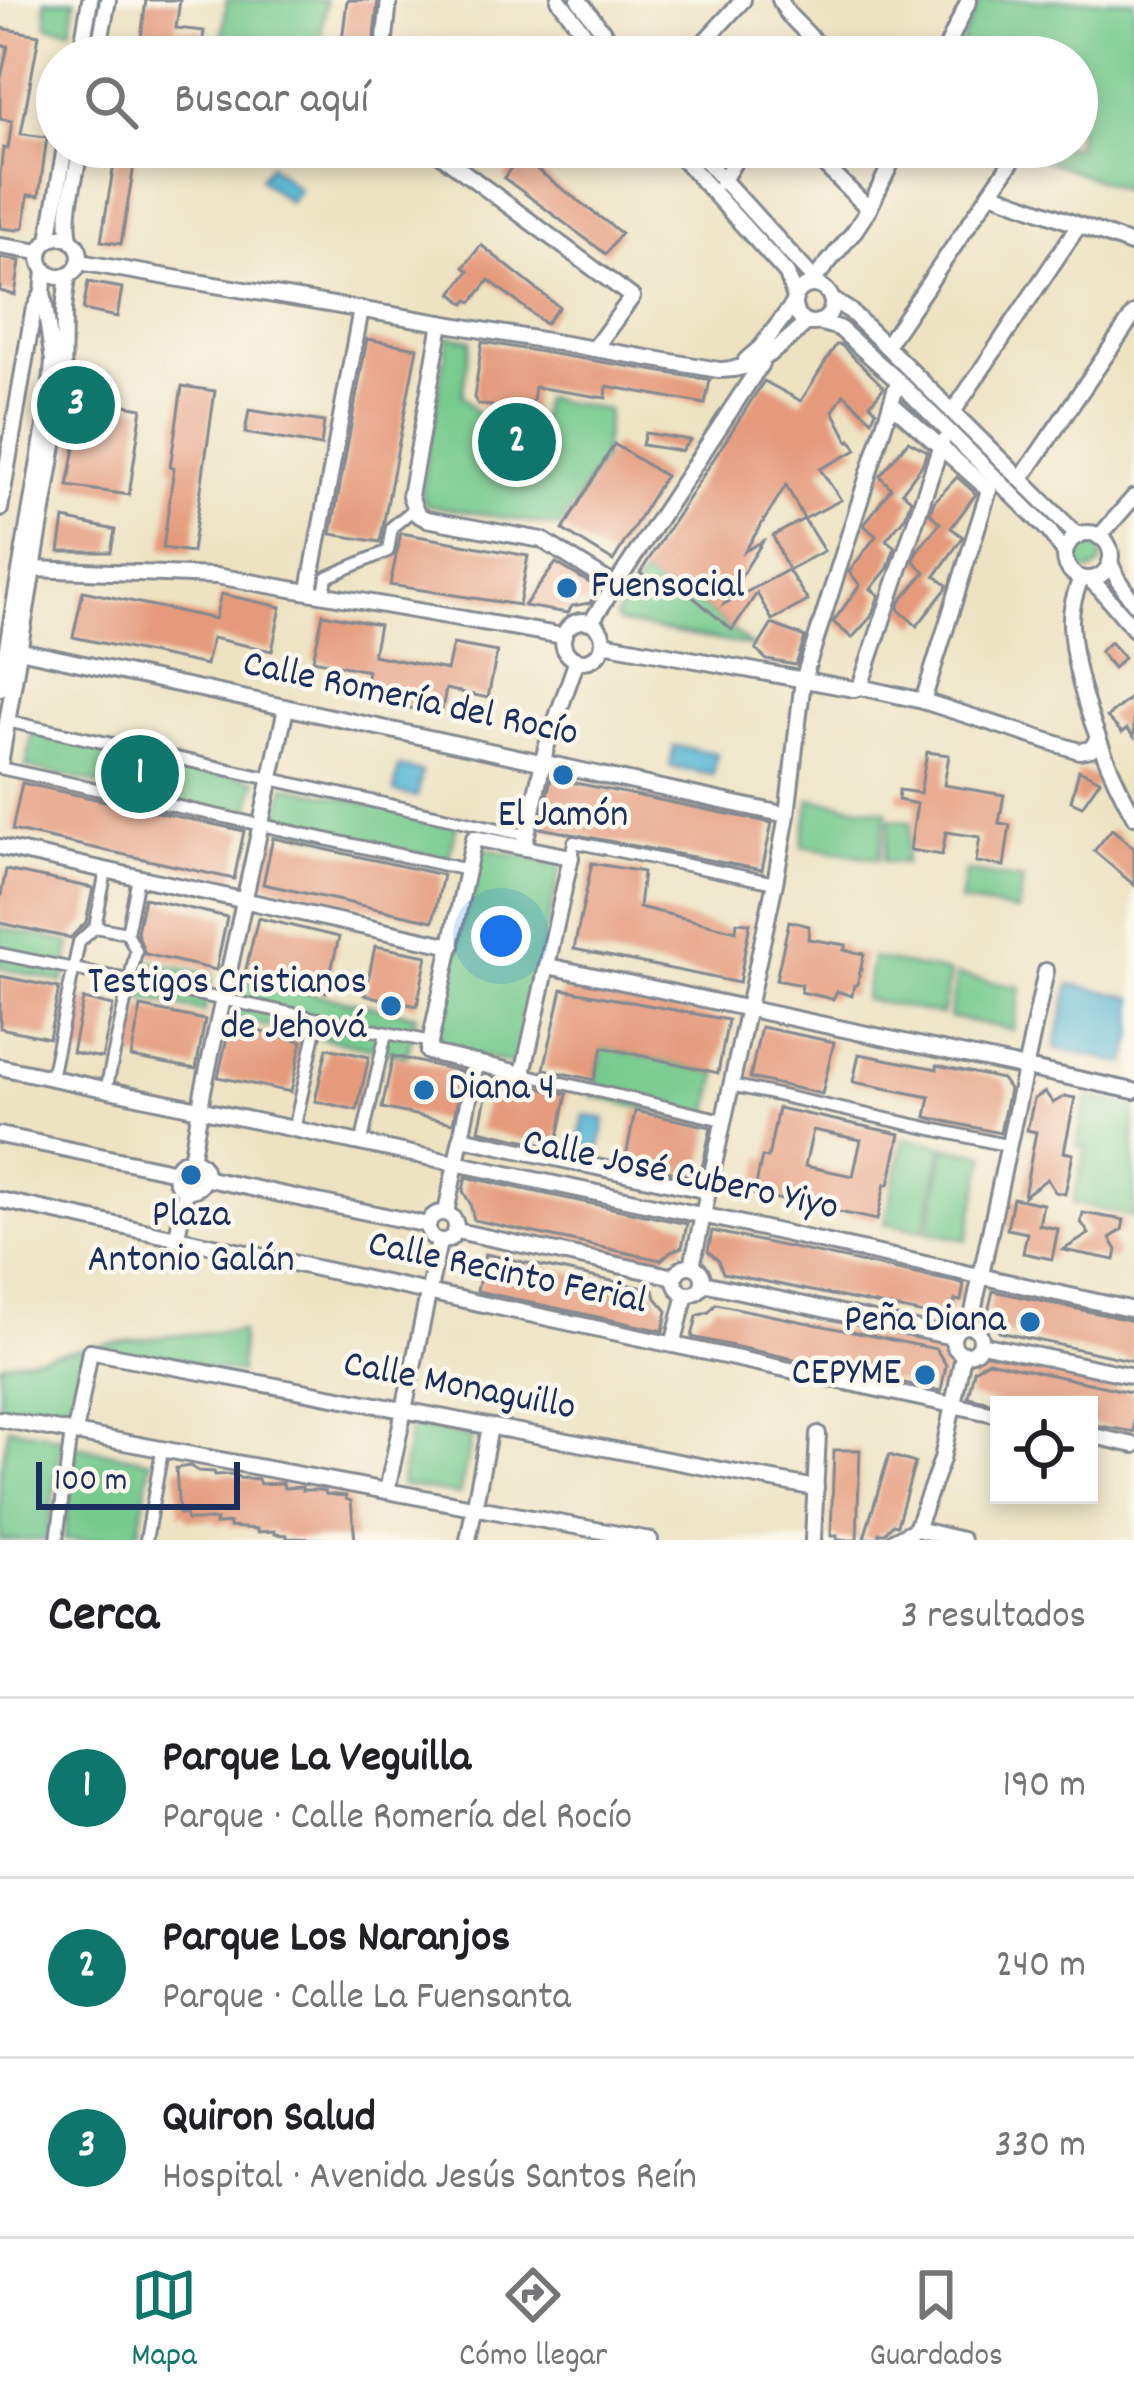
<!DOCTYPE html>
<html lang="es">
<head>
<meta charset="utf-8">
<style>
  :root { --surface:#fff; --page:#f2f2f2; --text:#202124; --muted:#757577; --line:#e0e0e0; --accent:#0f766e }
  body { margin:0; font-family:Dekko,sans-serif; background:var(--page); color:var(--text) }
  .controls { position:absolute; right:36px; bottom:36px; display:grid; overflow:hidden; border-radius:0px; box-shadow:0 6px 18px #0003 }
  .controls button { width:108px; height:108px; display:grid; place-items:center; padding:0; border:0; border-bottom:3px solid var(--line); background:var(--surface); color:var(--text); font:60px sans-serif }
  .scale { position:absolute; left:36px; bottom:30px; width:204px; box-sizing:border-box; padding-left:12px; border:6px solid #1b2f5e; border-top:0; font-size:33px; line-height:42px; white-space:nowrap; color:#1b2f5e; -webkit-text-stroke:9px #fbf7ec; paint-order:stroke }
  .you { position:absolute; left:501px; top:936px; width:42px; height:42px; margin:-30px; border:9px solid #fff; border-radius:50%; background:#1a73e8; box-shadow:0 0 0 18px #1a73e833 }
  .badge { display:grid; place-items:center; width:78px; height:78px; border-radius:50%; background:var(--accent); color:#fff; font-size:39px; font-weight:700 }
  .pin { position:absolute; translate:-50% -50%; border:6px solid #fff; box-shadow:0 3px 12px #0006 }
  .list { margin:0; padding:0; list-style:none }
  h2 { display:flex; justify-content:space-between; align-items:center; height:156px; margin:0; padding:0 48px; font-size:51px }
  h2 small { font-size:39px; font-weight:400; color:var(--muted) }
  .list li { display:grid; grid-template-columns:78px 1fr auto; gap:36px; align-items:center; box-sizing:border-box; height:180px; padding:0 48px; border-top:3px solid var(--line) }
  .list b { display:block; font-size:45px; white-space:nowrap }
  .list p { margin:0; font-size:39px; white-space:nowrap; color:var(--muted) }
  .list em { font-size:39px; font-style:normal; color:var(--muted) }
  .icon { flex:none; width:66px; height:66px; fill:none; stroke:currentColor; stroke-width:2; stroke-linecap:round; stroke-linejoin:round }
  .map { position:relative; flex:none; width:1134px; height:1540px; overflow:hidden }
  .search { position:absolute; background:var(--surface); box-shadow:0 6px 18px #0003; left:36px; right:36px; top:36px; height:132px; display:flex; align-items:center; gap:30px; box-sizing:border-box; padding:0 42px; border-radius:66px; color:var(--muted); font-size:45px }
  .sheet { height:696px; background:var(--surface) }
  nav { display:flex; justify-content:space-around; align-items:center; box-sizing:border-box; height:168px; border-top:3px solid var(--line); background:var(--surface); font-size:33px; color:var(--muted) }
  nav a { display:grid; justify-items:center; gap:6px }
  nav .on { color:var(--accent) }
  .map>svg:first-child { display:block }
  .green { fill:#76ca8d; stroke:#487c76; stroke-width:3 }
  .water { fill:#55b6d4; stroke:#387299; stroke-width:3 }
  .building { fill:#e59a7c; fill-rule:evenodd }
  .lines { fill:none; stroke-linecap:round; stroke-linejoin:round }
  .pedestrian-casing { stroke:#848990; stroke-width:16 }
  .minor-casing { stroke:#848990; stroke-width:20 }
  .pedestrian { stroke:#fff; stroke-width:10 }
  .minor { stroke:#fff; stroke-width:14 }
  .poi-dot { fill:#1f6fb2; stroke:#fbf7ec; stroke-width:4.5 }
  .labels { text-anchor:middle; dominant-baseline:central; stroke-width:9; stroke-linejoin:round; paint-order:stroke }
  .poi-label { font-size:39px; fill:#1b2f5e; stroke:#fbf7ec; text-anchor:end }
  .street-label { font-size:39px; fill:#1b2f5e; stroke:#fbf7ec }
</style>
</head>
<body>
<div class="map">
<svg width="1134" height="1540" viewBox="0 0 1134 1540">
  <rect width="100%" height="100%" fill="#fbf7ec"/>
  <filter id="ink" filterUnits="userSpaceOnUse"><feTurbulence type="fractalNoise" baseFrequency=".00833" numOctaves="2"/><feDisplacementMap in="SourceGraphic" scale="24" xChannelSelector="R" yChannelSelector="G"/><feConvolveMatrix kernelMatrix="1 2 1 2 8 2 1 2 1" color-interpolation-filters="sRGB"/></filter>
  <filter id="wash" filterUnits="userSpaceOnUse"><feTurbulence type="fractalNoise" baseFrequency=".004" numOctaves="4" result="noise"/><feDisplacementMap in="SourceGraphic" scale="48" xChannelSelector="R" yChannelSelector="G"/><feGaussianBlur stdDeviation="2.7" result="paint"/><feColorMatrix in="noise" values="0 0 0 0 0 0 0 0 0 0 0 0 0 0 0 0 0 1.4 0 .05"/><feComposite in="paint" operator="in"/></filter>
  <g filter="url(#wash)">
    <rect width="100%" height="100%" fill="#ede3c3"/>
    <g class="green">
      <polygon points="45,0 75,0 71,29 47,26"/>
      <polygon points="227,0 326,0 318,57 220,57"/>
      <polygon points="980,0 1134,0 1134,194 1012,147 1077,147 1077,57 955,57"/>
      <polygon points="448,336 471,340 462,395 480,417 539,426 543,398 608,410 603,458 560,527 426,505 421,490"/>
      <circle cx="1088" cy="557" r="14"/>
      <polygon points="643,575 677,597 683,589 751,646 619,623 615,618"/>
      <polygon points="33,731 256,780 248,818 26,767"/>
      <polygon points="285,786 457,823 448,860 277,826"/>
      <polygon points="810,799 887,811 879,859 802,846"/>
      <polygon points="890,819 911,822 905,863 884,861"/>
      <polygon points="479,847 561,865 517,1065 435,1047"/>
      <polygon points="965,871 1023,880 1018,911 960,902"/>
      <polygon points="0,928 71,943 63,982 0,968"/>
      <polygon points="872,958 950,973 942,1015 864,999"/>
      <polygon points="143,960 212,975 204,1012 135,997"/>
      <polygon points="957,975 1021,988 1013,1030 949,1017"/>
      <polygon points="241,979 416,1015 407,1056 232,1019"/>
      <polygon points="603,1047 718,1073 707,1123 591,1096"/>
      <polygon points="1088,1097 1134,1107 1134,1217 1073,1203 1086,1148 1077,1146"/>
      <polygon points="904,1138 943,1146 924,1231 885,1223"/>
      <polygon points="946,1147 986,1155 967,1240 928,1232"/>
      <path d="M241 1331 240 1373 86 1350 80 1362 66 1420 0 1407V1364C82 1347 156 1334 241 1331Z"/>
      <polygon points="411,1426 472,1437 459,1495 400,1485"/>
      <polygon points="8,1427 62,1438 47,1540 0,1540 0,1477"/>
      <polygon points="76,1446 151,1461 137,1540 64,1540"/>
    </g>
    <g class="water">
      <polygon points="270,165 299,190 289,202 260,179"/>
      <polygon points="674,746 717,753 713,775 670,767"/>
      <polygon points="399,767 422,772 417,797 394,792"/>
      <polygon points="1070,984 1134,998 1134,1032 1127,1064 1055,1048"/>
      <polygon points="584,1115 605,1119 599,1151 578,1146"/>
    </g>
    <g id="blocks">
      <g class="building">
        <polygon points="146,0 180,0 176,28 204,31 201,57 139,54"/>
        <polygon points="347,0 378,0 372,57 340,57"/>
        <polygon points="0,28 39,35 21,134 47,137 39,196 28,195 24,227 17,230 0,228 0,175 3,148 8,149 12,121 0,119 0,82 8,46 0,45"/>
        <polygon points="117,147 137,147 121,244 101,241"/>
        <polygon points="519,156 621,233 606,254 504,178"/>
        <polygon points="481,245 559,307 545,324 489,280 472,302 468,300 465,304 452,293 469,271 464,267"/>
        <polygon points="0,258 20,261 15,295 0,291"/>
        <polygon points="88,282 122,288 117,317 83,310"/>
        <polygon points="367,339 417,348 380,542 331,534"/>
        <polygon points="482,342 710,380 705,404 607,386 606,398 535,387 531,413 478,404 474,398"/>
        <polygon points="836,345 841,345 884,387 870,404 876,410 872,420 844,394 833,411 849,442 851,440 857,450 820,469 841,500 804,519 786,485 745,551 763,541 724,604 788,570 808,601 772,620 757,593 732,630 679,585 673,595 640,573 764,381 801,401"/>
        <polygon points="182,386 215,391 192,552 163,548 174,468 170,467"/>
        <polygon points="84,398 142,408 129,495 68,486"/>
        <polygon points="249,410 324,422 321,446 245,433"/>
        <polygon points="645,433 690,440 681,451 642,445"/>
        <polygon points="908,441 927,451 922,465 902,492 911,499 905,517 886,540 895,547 888,568 871,589 879,595 871,617 852,638 833,622 860,585 849,572 876,536 864,525 891,488 880,476"/>
        <polygon points="614,444 665,476 613,561 563,530"/>
        <polygon points="957,477 976,494 951,528 963,537 961,540 935,576 947,585 946,589 917,626 898,609 900,602 925,572 914,561 917,551 940,523 930,513 934,502"/>
        <polygon points="64,519 115,530 111,552 59,552"/>
        <polygon points="804,519 824,551 788,570 773,536"/>
        <polygon points="401,533 528,556 519,605 390,585"/>
        <polygon points="556,563 598,588 590,603 572,606 568,613 524,606"/>
        <polygon points="83,591 215,619 221,594 281,607 272,651 212,638 206,665 73,637"/>
        <polygon points="323,614 379,625 373,655 447,670 453,644 497,652 488,698 446,689 441,714 362,699 368,671 313,660"/>
        <polygon points="772,624 805,637 796,665 767,660 756,650"/>
        <polygon points="1110,642 1124,658 1113,668 1100,652"/>
        <polygon points="1134,695 1134,737 1127,729 1122,733 1107,717"/>
        <polygon points="927,752 949,755 944,785 1004,795 999,823 1010,825 1004,866 976,862 980,837 946,832 942,855 910,850 917,804 898,800 899,790 920,793"/>
        <polygon points="1079,770 1100,780 1082,806 1071,801"/>
        <polygon points="551,778 772,823 762,870 540,828"/>
        <polygon points="22,783 244,831 234,879 12,830"/>
        <polygon points="1112,829 1134,848 1134,885 1094,851"/>
        <polygon points="273,838 443,875 433,921 263,884"/>
        <polygon points="592,863 643,872 639,907 736,931 737,922 750,923 739,983 574,949"/>
        <polygon points="6,870 93,888 86,922 70,938 0,923 0,900"/>
        <polygon points="144,898 227,917 216,970 145,954 137,932"/>
        <polygon points="258,918 339,937 326,992 245,973"/>
        <polygon points="789,921 809,926 808,939 846,945 844,950 864,954 857,985 854,985 852,996 837,991 833,999 801,992 802,985 776,980"/>
        <polygon points="375,946 427,956 417,1006 365,995"/>
        <polygon points="0,976 59,988 49,1038 0,1028"/>
        <polygon points="562,989 728,1020 718,1073 603,1047 594,1080 544,1069"/>
        <polygon points="83,999 113,1006 102,1058 72,1052"/>
        <polygon points="141,1007 205,1020 196,1069 131,1057"/>
        <polygon points="230,1025 302,1041 291,1092 218,1077"/>
        <polygon points="761,1027 834,1042 822,1094 750,1078"/>
        <polygon points="327,1048 369,1057 357,1110 315,1101"/>
        <polygon points="859,1054 937,1069 937,1065 1002,1079 1009,1089 1000,1133 926,1117 930,1097 853,1082"/>
        <polygon points="393,1056 463,1072 453,1123 382,1108"/>
        <polygon points="490,1078 567,1094 556,1147 479,1130"/>
        <polygon points="1045,1092 1053,1103 1065,1096 1075,1098 1064,1152 1073,1154 1065,1194 1055,1192 1047,1179 1024,1196 1036,1132 1027,1130 1034,1099"/>
        <path d="M778 1108 900 1134 889 1185 885 1184 877 1220 754 1194 762 1157 768 1158ZM813 1130 861 1140 853 1176 805 1166Z"/>
        <polygon points="635,1111 711,1127 700,1178 625,1162"/>
        <polygon points="466,1177 687,1224 682,1247 671,1251 661,1260 474,1220 470,1203 463,1191"/>
        <polygon points="1013,1198 1043,1204 1039,1225 1058,1229 1052,1259 1023,1253 1027,1233 1007,1229"/>
        <polygon points="1083,1213 1124,1220 1122,1230 1110,1238 1117,1250 1115,1260 1063,1250 1089,1234 1081,1222"/>
        <polygon points="712,1231 964,1284 961,1301 955,1300 953,1310 946,1309 944,1318 723,1273 718,1260 708,1251"/>
        <polygon points="485,1254 654,1290 656,1298 667,1311 663,1331 477,1291"/>
        <polygon points="993,1291 1134,1321 1134,1361 999,1332 988,1312"/>
        <polygon points="716,1304 936,1349 946,1365 941,1391 692,1337 697,1316 709,1312"/>
        <polygon points="988,1361 1134,1393 1134,1432 1089,1424 1089,1405 1004,1405 968,1397 974,1370"/>
        <polygon points="834,1450 860,1450 857,1540 837,1540 837,1536 831,1536"/>
        <polygon points="889,1455 915,1463 897,1525 893,1524 885,1533 879,1533 879,1539 864,1538"/>
        <polygon points="190,1466 198,1471 214,1472 215,1475 233,1474 240,1478 258,1479 260,1484 283,1483 284,1488 302,1487 302,1490 317,1490 325,1491 326,1494 346,1496 346,1499 351,1501 355,1540 287,1538 287,1535 275,1534 275,1531 257,1532 257,1529 230,1527 230,1523 215,1524 216,1520 187,1520 185,1514 179,1514 176,1468"/>
      </g>
    </g>
  </g>
  <g filter="url(#ink)">
    <use href="#blocks" fill-opacity="0" stroke="#848990" stroke-width="3"/>
    <g class="lines">
      <defs>
        <g id="pedestrian">
          <polyline points="324,593 327,577 388,551 392,527 414,509"/>
          <polyline points="7,721 526,835"/>
          <polyline points="0,768 468,870"/>
          <polyline points="571,857 574,842 775,883"/>
          <polyline points="95,927 127,933"/>
          <polyline points="0,954 431,1042"/>
          <polyline points="523,1074 723,1120"/>
          <polyline points="51,1078 79,942 95,927 106,871"/>
          <polyline points="731,1085 1010,1146"/>
          <polyline points="106,1090 136,951 127,933 138,878"/>
          <polyline points="294,1130 318,1019"/>
          <polyline points="361,1145 386,1033"/>
          <polyline points="57,1540 71,1432"/>
          <polyline points="146,1540 162,1451"/>
        </g>
        <g id="minor">
          <polyline points="559,0 602,57"/>
          <polyline points="579,0 622,57"/>
          <polyline points="780,0 788,14 830,57"/>
          <polyline points="80,57 90,0"/>
          <polyline points="97,57 108,0"/>
          <polyline points="383,57 389,0"/>
          <polyline points="690,57 743,0"/>
          <polyline points="942,57 969,0"/>
          <polyline points="430,147 632,297 594,349"/>
          <polyline points="672,147 787,274 795,298"/>
          <polyline points="693,147 821,287"/>
          <polyline points="806,147 869,209"/>
          <polyline points="722,182 743,147"/>
          <polyline points="991,193 1134,245"/>
          <circle cx="60" cy="257" r="20"/>
          <path d="M70 239C64 211 76 176 81 147"/>
          <polyline points="49,240 65,147"/>
          <polyline points="0,246 40,252"/>
          <path d="M79 262 719 370C757 371 781 346 807 322"/>
          <polyline points="811,283 853,233 869,209 899,147"/>
          <circle cx="813" cy="304" r="19"/>
          <polyline points="831,299 850,311 886,346 1078,536"/>
          <polyline points="818,322 839,328 898,381 1049,531 1065,553"/>
          <polyline points="441,323 410,496 417,514 426,519 542,540 616,586"/>
          <polyline points="886,346 1014,158"/>
          <polyline points="746,360 761,347 794,303"/>
          <polyline points="892,404 989,490 923,701"/>
          <polyline points="953,412 1079,225"/>
          <polyline points="1021,479 1134,314"/>
          <polyline points="0,509 33,312 43,292"/>
          <circle cx="1088" cy="556" r="23"/>
          <polyline points="1099,537 1134,497"/>
          <polyline points="1110,562 1118,580 1134,603"/>
          <polyline points="33,569 216,576 563,636"/>
          <path d="M1081 578C1075 593 1070 608 1071 625 1074 685 1105 764 1134 816"/>
          <polyline points="1089,579 1101,590 1134,629"/>
          <polyline points="309,590 361,309"/>
          <circle cx="583" cy="641" r="20"/>
          <polyline points="591,622 761,364"/>
          <polyline points="603,643 854,689 860,687 923,701 1079,751 1091,749 1098,738"/>
          <polyline points="19,650 787,815"/>
          <polyline points="860,687 942,442"/>
          <polyline points="0,688 50,397 53,361 43,292 45,270"/>
          <polyline points="0,764 63,392 64,309 68,275"/>
          <polygon points="474,838 571,857 523,1074 428,1052"/>
          <polyline points="0,847 452,946"/>
          <polyline points="524,848 546,748 577,660"/>
          <polyline points="548,966 1134,1091"/>
          <polyline points="0,1067 720,1219 1134,1310"/>
          <polyline points="0,1135 176,1172"/>
          <polyline points="462,1138 708,1191"/>
          <circle cx="190" cy="1175" r="15"/>
          <polyline points="191,1161 203,1091 286,708"/>
          <polyline points="204,1178 428,1225"/>
          <polyline points="0,1200 999,1415"/>
          <circle cx="442" cy="1227" r="14"/>
          <polyline points="446,1213 476,1063"/>
          <polyline points="457,1231 675,1277"/>
          <polyline points="177,1237 186,1189"/>
          <circle cx="689" cy="1280" r="14"/>
          <polyline points="692,1266 775,883 787,815 803,680 898,381"/>
          <polyline points="703,1283 952,1337"/>
          <circle cx="967" cy="1340" r="14"/>
          <polyline points="970,1326 1046,971"/>
          <polyline points="981,1344 1134,1376"/>
          <polyline points="673,1345 686,1294"/>
          <polyline points="0,1419 650,1540"/>
          <polyline points="75,1433 90,1351 816,1488"/>
          <polyline points="1089,1435 1134,1445"/>
          <polyline points="387,1491 439,1242"/>
          <polyline points="916,1529 962,1540"/>
          <polyline points="468,1540 490,1427"/>
          <polyline points="813,1540 818,1434"/>
          <polyline points="895,1540 916,1529 942,1459 963,1355"/>
        </g>
      </defs>
      <use href="#pedestrian" class="pedestrian-casing"/>
      <use href="#minor" class="minor-casing"/>
      <use href="#pedestrian" class="pedestrian"/>
      <use href="#minor" class="minor"/>
    </g>
  </g>
  <g class="poi-dot">
    <circle cx="567" cy="588" r="12"/>
    <circle cx="563" cy="775" r="12"/>
    <circle cx="391" cy="1006" r="12"/>
    <circle cx="424" cy="1090" r="12"/>
    <circle cx="191" cy="1175" r="12"/>
    <circle cx="1030" cy="1322" r="12"/>
    <circle cx="925" cy="1375" r="12"/>
  </g>
  <g class="labels">
    <g class="poi-label">
      <text x="591" y="588" text-anchor="start">Fuensocial</text>
      <text x="563" y="817" text-anchor="middle">El Jamón</text>
      <text x="367" y="984">Testigos Cristianos<tspan x="367" dy="45">de Jehová</tspan></text>
      <text x="448" y="1090" text-anchor="start">Diana 4</text>
      <text x="191" y="1217" text-anchor="middle">Plaza<tspan x="191" dy="45">Antonio Galán</tspan></text>
      <text x="1006" y="1322">Peña Diana</text>
      <text x="901" y="1375">CEPYME</text>
    </g>
    <g class="street-label">
      <text transform="translate(410 701) rotate(12)">Calle Romería del Rocío</text>
      <text transform="translate(680 1177) rotate(12)">Calle José Cubero Yiyo</text>
      <text transform="translate(507 1275) rotate(12)">Calle Recinto Ferial</text>
      <text transform="translate(459 1388) rotate(11)">Calle Monaguillo</text>
    </g>
  </g>
</svg>
<div class="controls">
<button><svg class="icon" aria-label="locate" viewBox="0 0 24 24"><circle cx="12" cy="12" r="6"/><path d="M12 2v4M12 18v4M2 12h4M18 12h4"/></svg></button>
</div>
<div class="scale">100 m</div>
<div class="you"></div>
<div class="pin badge" style="left:140px;top:774px">1</div>
<div class="pin badge" style="left:517px;top:442px">2</div>
<div class="pin badge" style="left:76px;top:405px">3</div>
<div class="search"><svg class="icon" aria-label="search" viewBox="0 0 24 24"><circle cx="10" cy="10" r="6"/><path d="M15 15l6 6"/></svg>Buscar aquí</div>
</div>
<section class="sheet">
<h2>Cerca<small>3 resultados</small></h2>
<ul class="list">
<li><span class="badge">1</span><div><b>Parque La Veguilla</b><p>Parque · Calle Romería del Rocío</p></div><em>190 m</em></li>
<li><span class="badge">2</span><div><b>Parque Los Naranjos</b><p>Parque · Calle La Fuensanta</p></div><em>240 m</em></li>
<li><span class="badge">3</span><div><b>Quiron Salud</b><p>Hospital · Avenida Jesús Santos Reín</p></div><em>330 m</em></li>
</ul>
</section>
<nav>
<a class="on"><svg class="icon" aria-label="map" viewBox="0 0 24 24"><path d="M3 6l6-2 6 2 6-2v14l-6 2-6-2-6 2zM9 4v14M15 6v14"/></svg>Mapa</a>
<a><svg class="icon" aria-label="directions" viewBox="0 0 24 24"><path d="M12 3l9 9-9 9-9-9zM9 14v-3h6M13 9l2 2-2 2"/></svg>Cómo llegar</a>
<a><svg class="icon" aria-label="saved" viewBox="0 0 24 24"><path d="M7 4h10v16l-5-4-5 4z"/></svg>Guardados</a>
</nav>
</body>
</html>
